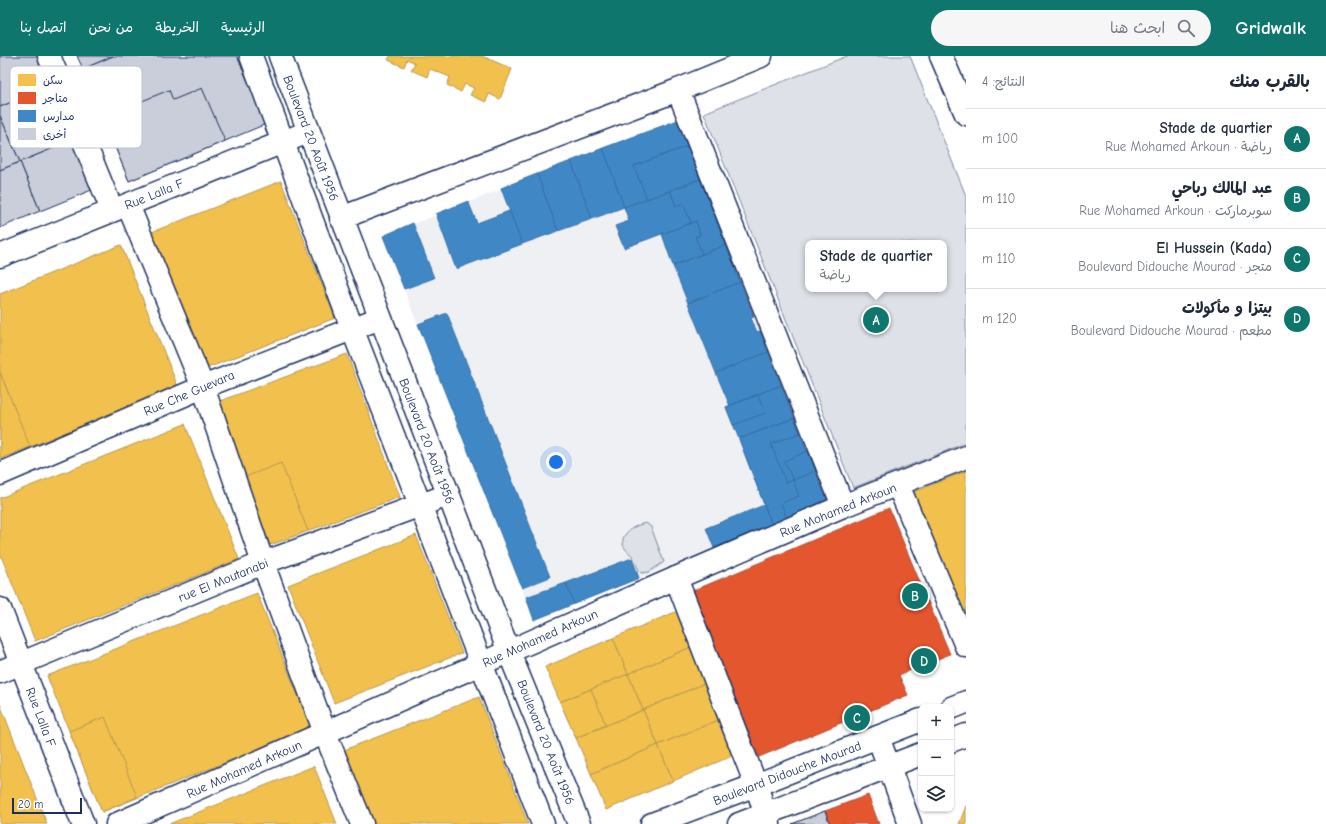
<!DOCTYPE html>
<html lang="ar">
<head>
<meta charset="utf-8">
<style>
  :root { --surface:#fff; --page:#f6f6f7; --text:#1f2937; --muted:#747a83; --line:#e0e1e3; --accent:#0f766e }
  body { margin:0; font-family:"Comic Neue","Playpen Sans Arabic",sans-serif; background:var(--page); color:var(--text); direction:rtl }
  .controls { position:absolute; right:12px; bottom:12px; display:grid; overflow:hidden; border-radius:8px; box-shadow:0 1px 3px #0004 }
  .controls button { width:36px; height:36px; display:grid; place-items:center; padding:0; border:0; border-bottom:1px solid var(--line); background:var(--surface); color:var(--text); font:20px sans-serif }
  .scale { position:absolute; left:12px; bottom:10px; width:70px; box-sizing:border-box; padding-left:4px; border:2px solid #1b2f5e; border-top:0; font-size:11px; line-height:14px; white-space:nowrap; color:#1b2f5e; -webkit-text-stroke:3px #fff; paint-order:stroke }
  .you { position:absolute; left:556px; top:406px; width:14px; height:14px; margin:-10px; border:3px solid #fff; border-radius:50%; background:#1a73e8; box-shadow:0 0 0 6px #1a73e833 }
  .badge { display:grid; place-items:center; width:26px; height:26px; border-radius:50%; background:var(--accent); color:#fff; font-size:13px; font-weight:700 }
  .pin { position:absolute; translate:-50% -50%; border:2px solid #fff; box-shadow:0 1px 4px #0006 }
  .popup { position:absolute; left:805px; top:184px; width:142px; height:52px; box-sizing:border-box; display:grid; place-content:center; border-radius:8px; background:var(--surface); filter:drop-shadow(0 1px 3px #0005); font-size:13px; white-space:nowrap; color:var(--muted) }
  .popup b { font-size:15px; color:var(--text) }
  .popup::after { content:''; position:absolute; left:50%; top:100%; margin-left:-8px; border:8px solid transparent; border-top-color:var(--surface) }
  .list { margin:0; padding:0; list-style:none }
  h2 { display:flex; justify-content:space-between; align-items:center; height:52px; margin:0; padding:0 16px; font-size:17px }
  h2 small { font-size:13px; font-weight:400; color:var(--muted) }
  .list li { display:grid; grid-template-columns:26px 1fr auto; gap:12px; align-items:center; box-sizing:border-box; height:60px; padding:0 16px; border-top:1px solid var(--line) }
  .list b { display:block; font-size:15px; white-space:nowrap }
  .list p { margin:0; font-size:13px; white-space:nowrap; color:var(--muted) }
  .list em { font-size:13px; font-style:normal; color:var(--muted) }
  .icon { flex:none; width:22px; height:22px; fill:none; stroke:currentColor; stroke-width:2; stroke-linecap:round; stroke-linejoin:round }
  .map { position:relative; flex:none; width:966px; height:768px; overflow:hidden; direction:ltr }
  header { display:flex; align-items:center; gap:24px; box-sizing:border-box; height:56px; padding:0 20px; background:var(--accent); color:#fff }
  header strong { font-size:19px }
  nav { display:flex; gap:22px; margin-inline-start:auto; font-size:14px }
  .search { width:280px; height:36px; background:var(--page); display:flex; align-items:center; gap:10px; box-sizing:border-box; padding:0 14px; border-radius:22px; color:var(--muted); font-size:15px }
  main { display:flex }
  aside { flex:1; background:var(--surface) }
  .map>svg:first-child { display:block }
  .built { fill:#eff0f4 }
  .green { fill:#dee1e7; stroke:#7c88a2; fill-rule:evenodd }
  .homes { fill:#f2c14e; stroke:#b29553 }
  .shops { fill:#e4572e; stroke:#a84b3c }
  .schools { fill:#3f88c5; stroke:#346da6 }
  .building { fill:#caceda; stroke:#1b2f5e }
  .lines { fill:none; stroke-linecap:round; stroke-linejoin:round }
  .minor-casing { stroke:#1b2f5e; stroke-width:25 }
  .tertiary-casing { stroke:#1b2f5e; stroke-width:25 }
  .secondary-casing { stroke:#1b2f5e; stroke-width:25 }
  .minor { stroke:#fff; stroke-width:22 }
  .tertiary { stroke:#fff; stroke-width:22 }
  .secondary { stroke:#fff; stroke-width:22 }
  .labels { text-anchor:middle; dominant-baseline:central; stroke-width:4; stroke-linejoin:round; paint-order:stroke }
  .street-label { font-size:13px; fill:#1b2f5e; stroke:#fff }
  .key { fill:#fff; stroke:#bbc1cf; stroke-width:1 }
  .key-label { font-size:11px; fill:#1b2f5e }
</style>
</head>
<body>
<header>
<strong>Gridwalk</strong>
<div class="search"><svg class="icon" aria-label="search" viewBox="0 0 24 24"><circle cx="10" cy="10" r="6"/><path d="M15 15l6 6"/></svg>ابحث هنا</div>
<nav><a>الرئيسية</a><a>الخريطة</a><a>من نحن</a><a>اتصل بنا</a></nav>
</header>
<main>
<aside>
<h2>بالقرب منك<small>النتائج: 4</small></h2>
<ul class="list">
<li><span class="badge">A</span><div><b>Stade de quartier</b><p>رياضة · Rue Mohamed Arkoun</p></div><em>100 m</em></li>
<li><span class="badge">B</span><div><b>عبد المالك رباحي</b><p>سوبرماركت · Rue Mohamed Arkoun</p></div><em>110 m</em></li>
<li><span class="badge">C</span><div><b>El Hussein (Kada)</b><p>متجر · Boulevard Didouche Mourad</p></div><em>110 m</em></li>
<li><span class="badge">D</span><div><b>بيتزا و مأكولات</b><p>مطعم · Boulevard Didouche Mourad</p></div><em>120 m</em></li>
</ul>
</aside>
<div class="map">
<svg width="966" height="768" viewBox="0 0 966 768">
  <rect width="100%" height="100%" fill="#fff"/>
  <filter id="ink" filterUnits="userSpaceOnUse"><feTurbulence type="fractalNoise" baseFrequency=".025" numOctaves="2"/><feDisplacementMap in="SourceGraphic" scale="8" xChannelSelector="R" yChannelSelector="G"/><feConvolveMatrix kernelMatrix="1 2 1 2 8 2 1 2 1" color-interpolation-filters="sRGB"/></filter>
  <g filter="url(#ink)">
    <polygon class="built" points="678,64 828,447 534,564 383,180"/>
    <g class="green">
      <path d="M847 0H910L966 140V387L853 432 704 57ZM808 187H944V233H808Z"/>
      <path d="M646 467 651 471 664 506 649 516 641 517C637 513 637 508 634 503 632 498 627 496 624 491 618 478 635 469 646 467Z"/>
    </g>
    <g class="homes">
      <polygon points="390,0 482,0 512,13 500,43 489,38 486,46 470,39 474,32 465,28 461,36 447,29 450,21 430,13 427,21 411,14 415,7 407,3 404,11 388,4"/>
      <polygon points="281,125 335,262 205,313 152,176"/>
      <polygon points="121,189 178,331 0,403 0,238"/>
      <polygon points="347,298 400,441 270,489 217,346"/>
      <polygon points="0,316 30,391 0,403"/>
      <polygon points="185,368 239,503 35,585 0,497 0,442"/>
      <polygon points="281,407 308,475 270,489 245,421"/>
      <polygon points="966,415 966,576 909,438"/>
      <polygon points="416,479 462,597 334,647 288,529"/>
      <polygon points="257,537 311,672 102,756 47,620"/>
      <polygon points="680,554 696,589 628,618 613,582"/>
      <polygon points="613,582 628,618 560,646 545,611"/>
      <polygon points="696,589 710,625 643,654 628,618"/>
      <polygon points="628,618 643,654 576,682 560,646"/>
      <polygon points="710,625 726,661 658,689 643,654"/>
      <polygon points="591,633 606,669 576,682 560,646"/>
      <polygon points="479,641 528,768 372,768 344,694"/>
      <polygon points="0,648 47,768 0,768"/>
      <polygon points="643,654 658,689 591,718 576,682"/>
      <polygon points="105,661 137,741 102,756 69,675"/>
      <polygon points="726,661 741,696 673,725 658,689"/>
      <polygon points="658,689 673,725 606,754 591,718"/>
      <polygon points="314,710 337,768 169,768"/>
      <polygon points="966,750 966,768 959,768"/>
    </g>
    <g class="shops">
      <polygon points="889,452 950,598 899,619 908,639 759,701 690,536"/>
      <polygon points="868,739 879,768 792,768 825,755"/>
    </g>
    <g class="schools">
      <polygon points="678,64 688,90 634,110 647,143 624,151 603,92"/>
      <polygon points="688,90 700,123 647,143 634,110"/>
      <polygon points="603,92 624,151 592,163 571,105"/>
      <polygon points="571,105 592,163 558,175 537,118"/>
      <polygon points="537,118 558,175 522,188 501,132"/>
      <polygon points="700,123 726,189 702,198 695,181 700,179 696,165 691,167 683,147 676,150 670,135"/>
      <polygon points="670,135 676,150 683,147 691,167 624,192 615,170 629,165 624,151"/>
      <polygon points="468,145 477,167 509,155 522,188 456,213 436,158"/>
      <polygon points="696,165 700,179 695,181 702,198 673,210 662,178"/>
      <polygon points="413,167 434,222 404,233 383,180"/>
      <polygon points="726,189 740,226 688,247 673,210"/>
      <polygon points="740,226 754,261 751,262 757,276 760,275 768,296 716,317 688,247"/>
      <polygon points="447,257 550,521 522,532 418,268"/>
      <polygon points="768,296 781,329 730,350 716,317"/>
      <polygon points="781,329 794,362 739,383 726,351"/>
      <polygon points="758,339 765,357 733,369 726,351"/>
      <polygon points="794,362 828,447 772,469 739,383"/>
      <polygon points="794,362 800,377 771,388 786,427 793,424 799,440 781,447 787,463 772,469 739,383"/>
      <polygon points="808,395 816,415 793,424 784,405"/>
      <polygon points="764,449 772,469 714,492 706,472"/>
      <polygon points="632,502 639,522 574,548 566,527"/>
      <polygon points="566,527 574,548 534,564 526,541"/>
    </g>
    <g class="building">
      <polygon points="0,0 37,0 50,30 0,51"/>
      <polygon points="77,0 113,0 83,13"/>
      <polygon points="113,0 237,0 266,68 129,125 83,13"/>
      <polygon points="50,30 73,84 20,106 0,60 0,51"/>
      <polygon points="202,32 225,85 129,125 103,61 169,34 173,44"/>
      <polygon points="0,60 20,106 0,114"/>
      <polygon points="73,84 94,133 40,155 20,106"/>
      <polygon points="20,106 40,155 0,172 0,114"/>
      <polygon points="825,755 830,768 792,768"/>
    </g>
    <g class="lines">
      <defs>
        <g id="minor">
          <polyline points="49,0 112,154"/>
          <polyline points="941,0 966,58"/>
          <polyline points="678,34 843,450"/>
          <polyline points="128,149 203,331 263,507 325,677 362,768"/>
          <polyline points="341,162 678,34 761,0"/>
          <polyline points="0,200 308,76"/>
          <polyline points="0,418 203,331 380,262"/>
          <polyline points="898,429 966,590"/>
          <polyline points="676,522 756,729 769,768"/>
          <polyline points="0,553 83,768"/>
          <polyline points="0,616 263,507 448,439"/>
          <polyline points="878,681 910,768"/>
          <polyline points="117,768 676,522 843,450 966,401"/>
        </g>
        <g id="tertiary">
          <polyline points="251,0 352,272 543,768"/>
          <polyline points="280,0 509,596 579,768"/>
        </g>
        <g id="secondary">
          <polyline points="951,652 966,646"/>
          <polyline points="951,685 966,679"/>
          <polyline points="652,768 756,729 921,664"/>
          <polyline points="739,768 921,698"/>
        </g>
      </defs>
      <use href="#minor" class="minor-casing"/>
      <use href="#tertiary" class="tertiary-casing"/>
      <use href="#secondary" class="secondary-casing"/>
      <use href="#minor" class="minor"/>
      <use href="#tertiary" class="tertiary"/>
      <use href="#secondary" class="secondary"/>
    </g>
  </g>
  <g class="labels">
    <g class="street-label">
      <text transform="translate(311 82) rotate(69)">Boulevard 20 Août 1956</text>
      <text transform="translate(154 138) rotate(-22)">Rue Lalla F</text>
      <text transform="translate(189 337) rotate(-23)">Rue Che Guevara</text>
      <text transform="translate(427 385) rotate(69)">Boulevard 20 Août 1956</text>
      <text transform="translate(838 454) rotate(-22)">Rue Mohamed Arkoun</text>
      <text transform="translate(223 524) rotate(-22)">rue El Moutanabi</text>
      <text transform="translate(540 582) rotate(-24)">Rue Mohamed Arkoun</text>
      <text transform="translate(41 661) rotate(69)">Rue Lalla F</text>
      <text transform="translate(546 686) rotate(68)">Boulevard 20 Août 1956</text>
      <text transform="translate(244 713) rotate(-24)">Rue Mohamed Arkoun</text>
      <text transform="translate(787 717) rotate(-21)">Boulevard Didouche Mourad</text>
    </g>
  </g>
  <rect x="10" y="10" width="132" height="82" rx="6" class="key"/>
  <rect x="18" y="18" width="18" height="12" fill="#f2c14e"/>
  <rect x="18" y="36" width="18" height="12" fill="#e4572e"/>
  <rect x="18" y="54" width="18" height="12" fill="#3f88c5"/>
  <rect x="18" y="72" width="18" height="12" fill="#caceda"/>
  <g class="key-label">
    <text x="43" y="28">سكن</text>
    <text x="43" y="46">متاجر</text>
    <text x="43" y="64">مدارس</text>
    <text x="43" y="82">أخرى</text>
  </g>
</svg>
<div class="controls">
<button>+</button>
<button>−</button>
<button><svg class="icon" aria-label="layers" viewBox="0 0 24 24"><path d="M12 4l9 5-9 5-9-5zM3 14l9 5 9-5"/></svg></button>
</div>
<div class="scale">20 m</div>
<div class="you"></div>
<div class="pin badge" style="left:876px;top:264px">A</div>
<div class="popup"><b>Stade de quartier</b>رياضة</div>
<div class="pin badge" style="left:915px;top:540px">B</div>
<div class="pin badge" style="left:857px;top:662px">C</div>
<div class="pin badge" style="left:924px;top:605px">D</div>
</div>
</main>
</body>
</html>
